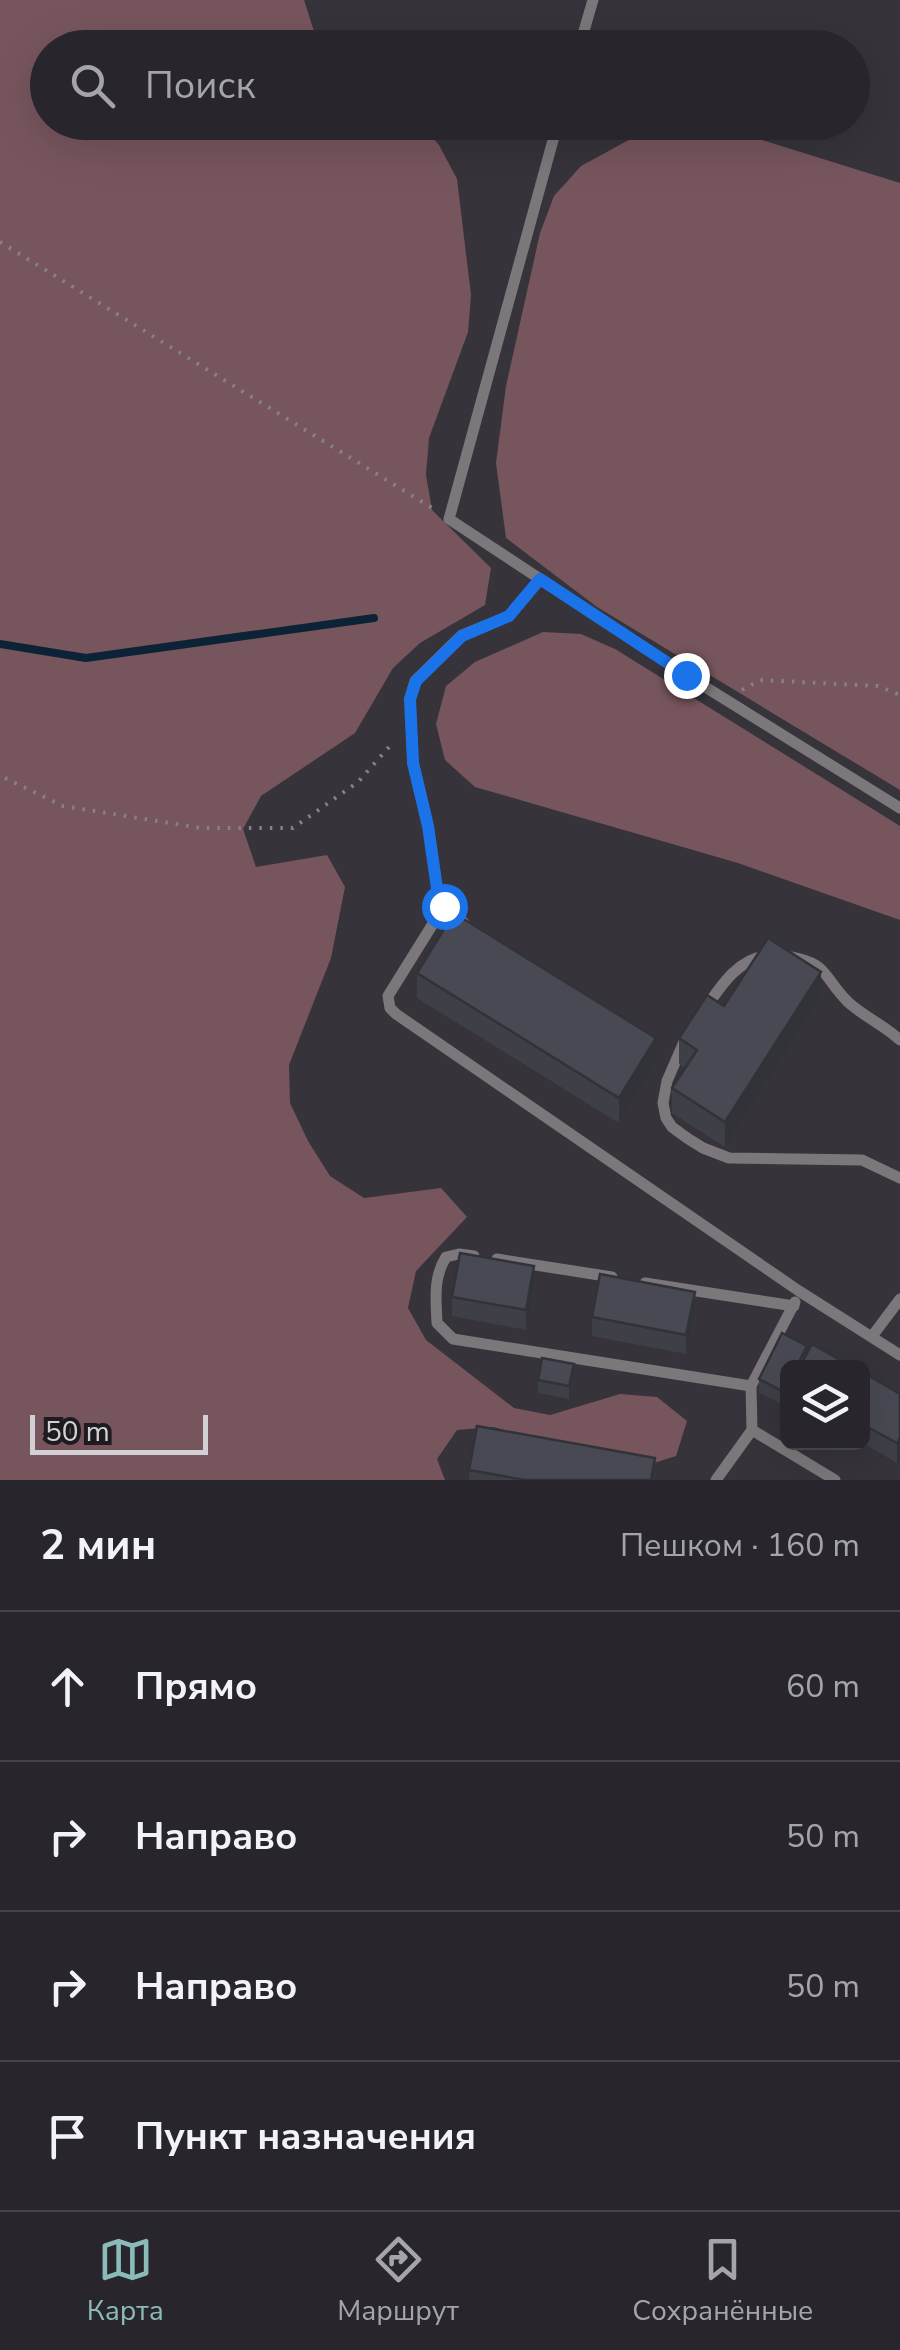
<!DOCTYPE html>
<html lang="ru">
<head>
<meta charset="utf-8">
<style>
  :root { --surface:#28262c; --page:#343238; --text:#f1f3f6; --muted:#a5a5a9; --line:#444348; --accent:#8bbbb9 }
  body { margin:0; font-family:"Nunito Sans",sans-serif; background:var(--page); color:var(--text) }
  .controls { position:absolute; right:30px; bottom:30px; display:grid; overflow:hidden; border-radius:15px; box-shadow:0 10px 40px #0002 }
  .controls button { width:90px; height:90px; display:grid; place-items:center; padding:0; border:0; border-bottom:2px solid var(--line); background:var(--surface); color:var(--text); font:50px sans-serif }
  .scale { position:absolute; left:30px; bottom:25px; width:178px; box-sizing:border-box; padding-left:10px; border:5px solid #d2d0d5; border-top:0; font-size:28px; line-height:35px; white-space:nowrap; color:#d2d0d5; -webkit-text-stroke:8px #1d1b1f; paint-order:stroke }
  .stop { position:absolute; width:30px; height:30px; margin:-22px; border:8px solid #1a73e8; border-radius:50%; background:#fff }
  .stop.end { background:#1a73e8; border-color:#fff; box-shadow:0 2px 10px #0008 }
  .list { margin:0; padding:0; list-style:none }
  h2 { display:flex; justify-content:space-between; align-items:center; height:130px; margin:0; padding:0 40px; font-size:42px }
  h2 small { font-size:32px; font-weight:400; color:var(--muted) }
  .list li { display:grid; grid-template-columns:65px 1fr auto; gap:30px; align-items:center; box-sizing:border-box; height:150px; padding:0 40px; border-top:2px solid var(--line) }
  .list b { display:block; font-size:38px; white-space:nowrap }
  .list em { font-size:32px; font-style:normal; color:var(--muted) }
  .icon { flex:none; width:55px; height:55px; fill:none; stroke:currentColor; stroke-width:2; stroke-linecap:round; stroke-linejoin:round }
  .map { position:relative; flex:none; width:900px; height:1480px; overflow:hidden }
  .search { position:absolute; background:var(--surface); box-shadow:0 10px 40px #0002; left:30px; right:30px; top:30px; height:110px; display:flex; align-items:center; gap:25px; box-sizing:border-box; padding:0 35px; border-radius:55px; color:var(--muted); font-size:38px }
  .sheet { height:730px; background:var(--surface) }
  nav { display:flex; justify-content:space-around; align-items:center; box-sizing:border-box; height:140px; border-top:2px solid var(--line); background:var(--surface); font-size:28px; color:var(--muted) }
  nav a { display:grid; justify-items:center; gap:5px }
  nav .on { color:var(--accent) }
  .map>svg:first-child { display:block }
  .forest { fill:#77555d }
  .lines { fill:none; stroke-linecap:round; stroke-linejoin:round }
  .stream { stroke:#0c2337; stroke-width:8 }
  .path { stroke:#848188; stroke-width:4; stroke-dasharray:2.5 8; stroke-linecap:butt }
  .service { stroke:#7c777a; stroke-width:11 }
  .wall { fill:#3e3f47 }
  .shaded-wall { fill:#323339 }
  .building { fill:#484952; stroke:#323339; stroke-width:2.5 }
  .route { stroke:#1a73e8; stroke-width:12 }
</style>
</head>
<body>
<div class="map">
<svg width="900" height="1480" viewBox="0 0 900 1480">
  <rect width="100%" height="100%" fill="#36333b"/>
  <g class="forest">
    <polygon points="0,0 304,0 319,47 48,48 48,122 420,123 439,145 457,179 471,295 468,332 429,438 426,475 432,510 491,568 485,605 420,643 393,668 355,733 261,796 243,829 256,867 327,855 345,887 331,958 289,1065 290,1103 308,1141 330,1176 364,1198 441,1188 467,1217 416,1271 408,1308 426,1340 514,1408 550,1415 620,1394 657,1397 687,1421 676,1456 641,1467 605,1463 494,1427 457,1430 437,1459 445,1480 0,1480"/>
    <polygon points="649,129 727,129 900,183 900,790 597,607 506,538 496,463 506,386 540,233 554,196 581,166"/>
    <polygon points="543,632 581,634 615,649 900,826 900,920 738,863 475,787 445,760 436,724 446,686 475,662"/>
  </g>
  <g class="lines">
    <polyline class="stream" points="0,644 86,658 374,618"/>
    <g class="path">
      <polyline points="0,242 432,508"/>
      <polyline points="742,690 760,680 878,686 900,695"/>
      <polyline points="5,778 63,806 201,828 293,828 358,782 390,746 392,740"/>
    </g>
    <g class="service">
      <polyline points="579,48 593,0"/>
      <polyline points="558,122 449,519 686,675 900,808"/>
      <polyline points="444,906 388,996 390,1008 396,1014 799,1291 900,1355"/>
      <polyline points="464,923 444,906 437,888 428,826 413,763 410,699 415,681 462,635 509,616 540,579"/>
      <path d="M786 956C831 964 820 974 848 1002 863 1016 884 1025 900 1040"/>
      <path d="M705 1009C720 987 739 957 768 956"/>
      <polyline points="684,1042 667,1081 663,1103 666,1118 672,1127 687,1138 703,1148 729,1158 862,1160 900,1178"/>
      <path d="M474 1256 459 1254 446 1257C433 1278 436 1299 437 1323L453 1339 751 1386"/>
      <polyline points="497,1259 612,1277"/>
      <polyline points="645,1283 794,1306"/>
      <polyline points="873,1335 900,1299"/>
      <polyline points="752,1430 835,1480"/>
      <polyline points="716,1480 752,1430 751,1386 795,1302"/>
    </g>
  </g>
  <g class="wall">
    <polygon points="417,973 656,1063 619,1123 417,998"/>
    <polygon points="821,997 725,1147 672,1113 672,1088 685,1068 679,1064 679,1038 724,1006"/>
    <polygon points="534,1285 526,1330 452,1316 452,1297"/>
    <polygon points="695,1311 686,1354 592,1336 592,1317"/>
    <polygon points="807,1353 854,1368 788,1368 784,1405 759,1393 759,1379"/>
    <polygon points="862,1372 900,1394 897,1463 861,1442 862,1442"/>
    <polygon points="574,1377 569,1399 538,1393 538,1380"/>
    <polygon points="469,1470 655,1480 469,1480"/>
  </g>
  <g class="shaded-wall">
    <polygon points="821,972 821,997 725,1147 725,1122"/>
    <polygon points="656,1038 656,1063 619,1123 619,1098"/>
    <polygon points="534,1266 534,1285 526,1330 526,1310"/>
    <polygon points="695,1292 695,1311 686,1354 686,1335"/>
    <polygon points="574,1364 574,1377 569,1399 569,1386"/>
    <polygon points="788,1384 788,1398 784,1405 784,1392"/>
    <polygon points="900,1438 900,1457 897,1463 897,1443"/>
  </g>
  <g class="building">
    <polygon points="454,913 656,1038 619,1098 417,973"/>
    <polygon points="768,938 821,972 725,1122 672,1088 697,1050 679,1038 707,995 724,1006"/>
    <polygon points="460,1253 534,1266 526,1310 452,1297"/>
    <polygon points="600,1274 695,1292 686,1335 592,1317"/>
    <polygon points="782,1333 807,1346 796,1368 788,1368 788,1384 784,1392 759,1379"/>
    <polygon points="812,1344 854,1368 799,1368"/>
    <polygon points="542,1358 574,1364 569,1386 538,1380"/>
    <polygon points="862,1372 900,1394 900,1438 897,1443 862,1424"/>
    <polygon points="477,1426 655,1458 651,1480 525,1480 469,1470"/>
  </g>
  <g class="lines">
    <polyline class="route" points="444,906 437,888 428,826 413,763 410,699 416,681 462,636 509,616 540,579 686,675"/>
  </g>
</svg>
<div class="controls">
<button><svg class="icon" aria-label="layers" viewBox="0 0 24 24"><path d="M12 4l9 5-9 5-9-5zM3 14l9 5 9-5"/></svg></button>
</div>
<div class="scale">50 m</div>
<div class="stop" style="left:444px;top:906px"></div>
<div class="stop end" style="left:686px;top:675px"></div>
<div class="search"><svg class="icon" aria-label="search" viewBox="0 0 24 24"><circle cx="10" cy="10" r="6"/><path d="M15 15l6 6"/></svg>Поиск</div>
</div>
<section class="sheet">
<h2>2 мин<small>Пешком · 160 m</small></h2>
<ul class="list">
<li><svg class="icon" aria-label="ahead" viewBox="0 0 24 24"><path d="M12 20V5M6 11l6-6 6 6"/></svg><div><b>Прямо</b></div><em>60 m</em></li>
<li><svg class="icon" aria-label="right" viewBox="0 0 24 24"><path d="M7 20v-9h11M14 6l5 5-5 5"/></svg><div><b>Направо</b></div><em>50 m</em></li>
<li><svg class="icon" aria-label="right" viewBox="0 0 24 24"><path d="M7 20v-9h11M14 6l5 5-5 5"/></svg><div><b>Направо</b></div><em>50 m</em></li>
<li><svg class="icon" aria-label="arrive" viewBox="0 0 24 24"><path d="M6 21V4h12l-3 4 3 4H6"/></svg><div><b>Пункт назначения</b></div></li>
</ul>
</section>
<nav>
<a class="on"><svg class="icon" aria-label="map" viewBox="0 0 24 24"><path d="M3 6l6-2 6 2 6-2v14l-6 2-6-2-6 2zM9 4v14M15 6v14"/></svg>Карта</a>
<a><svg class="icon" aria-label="directions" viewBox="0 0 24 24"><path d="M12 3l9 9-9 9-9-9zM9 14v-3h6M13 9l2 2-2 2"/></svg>Маршрут</a>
<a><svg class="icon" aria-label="saved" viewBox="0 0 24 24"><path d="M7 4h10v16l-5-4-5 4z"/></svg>Сохранённые</a>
</nav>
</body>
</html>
